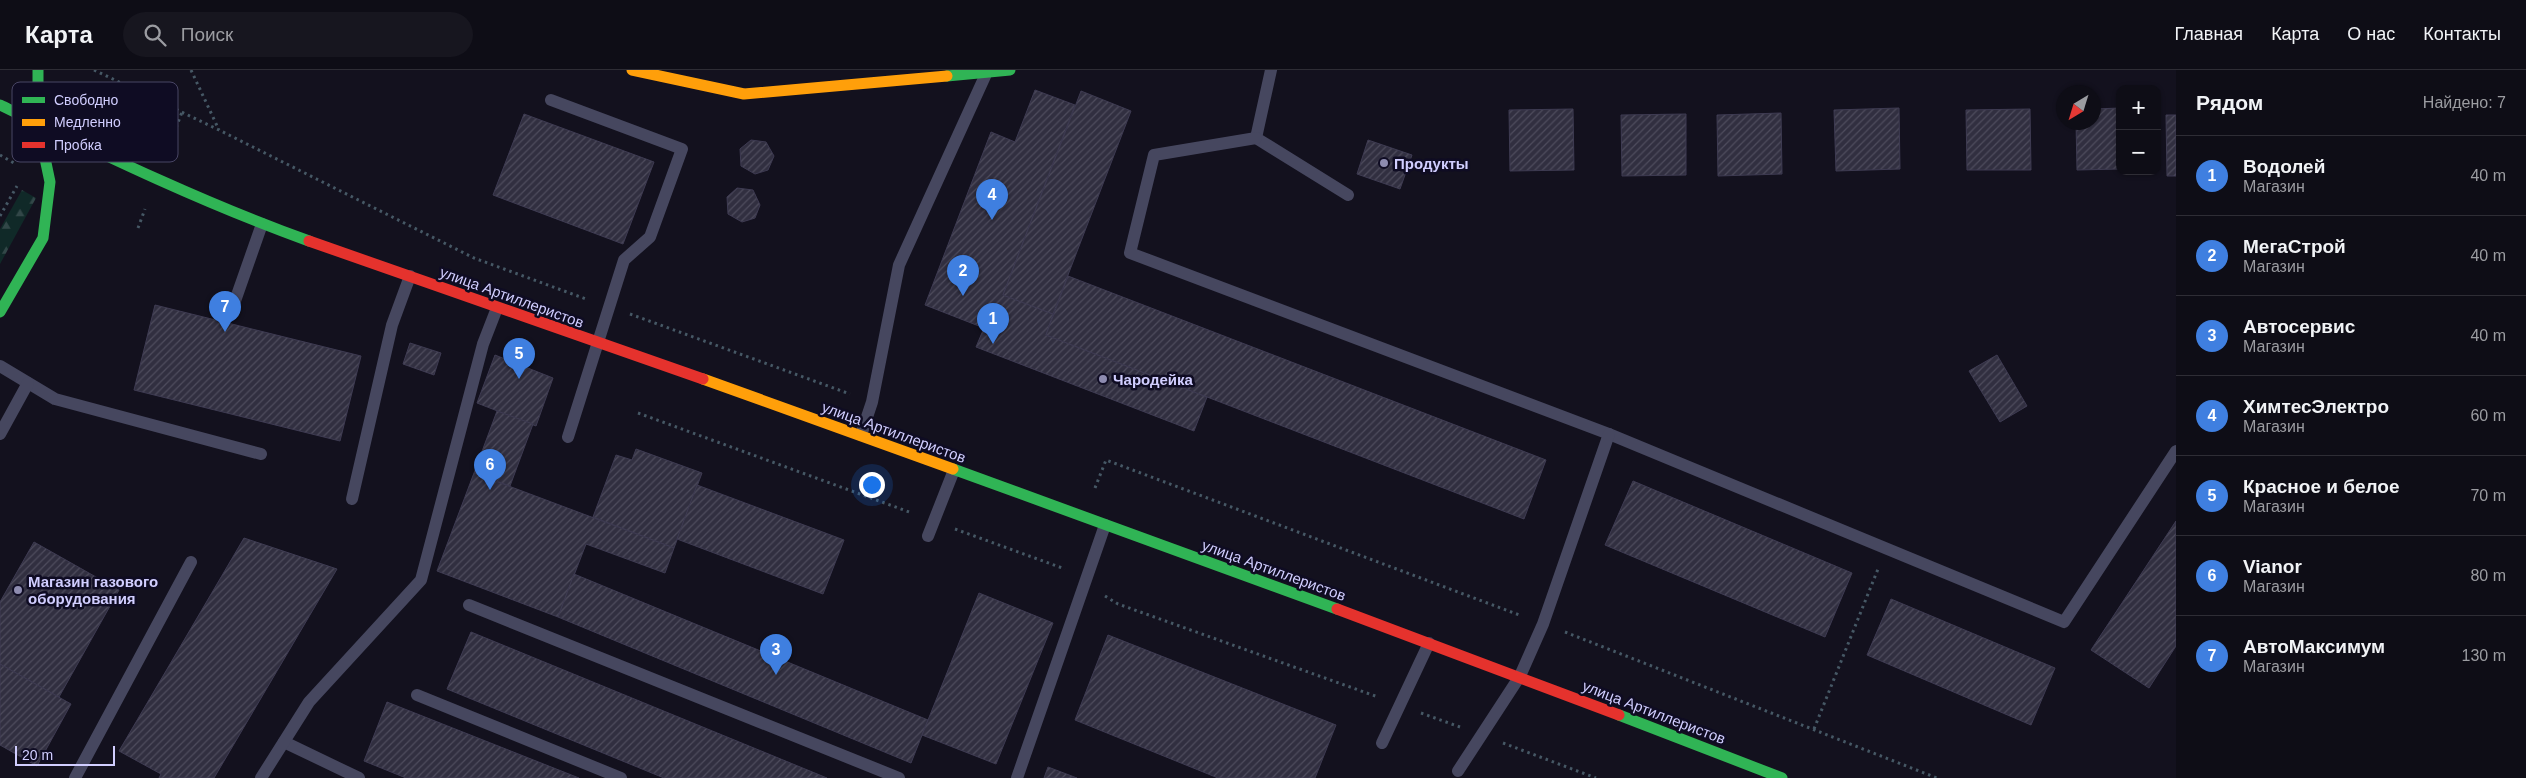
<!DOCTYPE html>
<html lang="ru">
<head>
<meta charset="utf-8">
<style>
  :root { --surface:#0e0d16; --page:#17161f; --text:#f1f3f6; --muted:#9b9ca1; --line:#2e2d35; --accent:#7c3aed }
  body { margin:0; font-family:Arial,sans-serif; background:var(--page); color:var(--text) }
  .controls { position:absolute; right:15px; top:15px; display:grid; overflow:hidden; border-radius:10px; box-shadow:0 1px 4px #0004 }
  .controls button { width:45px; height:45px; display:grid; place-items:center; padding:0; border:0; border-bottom:1px solid var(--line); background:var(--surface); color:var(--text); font:25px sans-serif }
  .compass { position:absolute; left:2056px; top:15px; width:45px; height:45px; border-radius:50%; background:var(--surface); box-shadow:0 1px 4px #0004; rotate:218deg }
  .scale { position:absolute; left:15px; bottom:12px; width:100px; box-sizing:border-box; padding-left:5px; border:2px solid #d1ceff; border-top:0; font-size:14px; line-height:18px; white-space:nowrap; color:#d1ceff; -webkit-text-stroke:4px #0f0c23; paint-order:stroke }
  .you { position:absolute; left:871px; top:414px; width:18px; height:18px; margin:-12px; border:4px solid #fff; border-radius:50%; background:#1a73e8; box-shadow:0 0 0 8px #1a73e833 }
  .badge { display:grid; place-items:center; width:32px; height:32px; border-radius:50%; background:var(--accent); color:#fff; font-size:16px; font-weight:700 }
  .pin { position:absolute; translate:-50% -41px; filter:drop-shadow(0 1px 2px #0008) }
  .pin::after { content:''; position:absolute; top:26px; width:18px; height:15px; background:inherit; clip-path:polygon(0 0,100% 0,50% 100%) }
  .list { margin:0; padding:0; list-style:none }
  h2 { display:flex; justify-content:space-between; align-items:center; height:65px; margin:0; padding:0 20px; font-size:21px }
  h2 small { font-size:16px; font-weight:400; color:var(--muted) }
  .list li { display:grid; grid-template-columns:32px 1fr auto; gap:15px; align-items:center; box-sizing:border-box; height:80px; padding:0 20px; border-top:1px solid var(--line) }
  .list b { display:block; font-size:19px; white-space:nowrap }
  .list p { margin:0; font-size:16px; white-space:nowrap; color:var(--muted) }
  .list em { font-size:16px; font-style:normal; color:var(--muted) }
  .icon { flex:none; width:28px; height:28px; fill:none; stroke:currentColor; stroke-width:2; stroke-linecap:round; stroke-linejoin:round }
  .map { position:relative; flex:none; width:2176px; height:708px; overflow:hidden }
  header { display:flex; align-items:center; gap:30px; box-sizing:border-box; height:70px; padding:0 25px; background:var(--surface); border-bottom:1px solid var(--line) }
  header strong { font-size:24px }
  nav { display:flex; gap:28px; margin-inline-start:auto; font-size:18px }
  .search { width:350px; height:45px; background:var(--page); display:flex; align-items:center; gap:12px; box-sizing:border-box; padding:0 18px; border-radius:28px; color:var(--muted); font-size:19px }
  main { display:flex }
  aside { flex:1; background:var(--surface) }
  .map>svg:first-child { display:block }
  .forest { fill:url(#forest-firs) }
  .building { fill:url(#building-hatch); stroke:#3e3b52 }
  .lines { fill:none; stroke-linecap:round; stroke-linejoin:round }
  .path { stroke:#465865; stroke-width:3; stroke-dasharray:2.5 4; stroke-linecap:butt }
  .lane { stroke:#46475f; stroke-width:12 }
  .fast { stroke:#30b455; stroke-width:11 }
  .slow { stroke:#ff9f0a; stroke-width:11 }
  .jam { stroke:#e5322d; stroke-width:11 }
  .poi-dot { fill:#8e8cb0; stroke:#0f0c23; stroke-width:2 }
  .labels { text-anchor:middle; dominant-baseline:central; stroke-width:5; stroke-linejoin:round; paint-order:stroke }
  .poi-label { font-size:15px; font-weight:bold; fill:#d1ceff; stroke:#0f0c23; text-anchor:start }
  .street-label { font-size:15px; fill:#d1ceff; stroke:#0f0c23 }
  .key { fill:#0f0c23; stroke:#494665; stroke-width:1 }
  .key-label { font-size:14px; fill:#d1ceff }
</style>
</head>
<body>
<header>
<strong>Карта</strong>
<div class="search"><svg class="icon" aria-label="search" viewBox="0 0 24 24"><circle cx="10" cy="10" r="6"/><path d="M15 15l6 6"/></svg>Поиск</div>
<nav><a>Главная</a><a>Карта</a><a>О нас</a><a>Контакты</a></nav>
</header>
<main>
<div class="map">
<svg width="2176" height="708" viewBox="0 0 2176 708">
  <defs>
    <pattern id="forest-firs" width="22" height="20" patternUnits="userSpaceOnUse" patternTransform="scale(1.25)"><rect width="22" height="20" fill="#102928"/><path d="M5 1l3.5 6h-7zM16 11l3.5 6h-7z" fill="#324748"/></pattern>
    <pattern id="building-hatch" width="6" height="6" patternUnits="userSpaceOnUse" patternTransform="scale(1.25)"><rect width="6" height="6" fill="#312f40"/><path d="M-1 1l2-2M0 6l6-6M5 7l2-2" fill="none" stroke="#4e4c5d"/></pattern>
  </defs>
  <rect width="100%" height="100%" fill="#13111e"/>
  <polygon class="forest" points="22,120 36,128 0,194 0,159"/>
  <g class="building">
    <polygon points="1035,20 1075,35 1003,225 1053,244 1046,265 1207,327 1194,361 976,277 984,258 925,235 991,62 1015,72"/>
    <polygon points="1081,21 1131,41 1053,244 1003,225"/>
    <polygon points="1899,38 1900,99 1836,101 1834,40"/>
    <polygon points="2120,38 2120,99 2077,100 2076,52 2094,52 2094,39"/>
    <polygon points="1573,39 1574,100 1510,101 1509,40"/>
    <polygon points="2030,39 2031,100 1967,100 1966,40"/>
    <polygon points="1781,43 1782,104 1718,106 1717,45"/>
    <polygon points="524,44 654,92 623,174 493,125"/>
    <polygon points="1686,44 1686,105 1622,106 1621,45"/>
    <polygon points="2166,45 2176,45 2176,106 2167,106"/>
    <polygon points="751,70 766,72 774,86 768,100 755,104 741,96 740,79"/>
    <polygon points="1368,70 1412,85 1400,119 1357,104"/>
    <polygon points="737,118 753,120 760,135 755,148 742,152 728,144 727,127"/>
    <polygon points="1068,206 1546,390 1524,449 1046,265"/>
    <polygon points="155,235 361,286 340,371 134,320"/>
    <polygon points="410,273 441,283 434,305 403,294"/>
    <polygon points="495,285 553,308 536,356 477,333"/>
    <polygon points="1997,285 2027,336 2000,352 1969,301"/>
    <polygon points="497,341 533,354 510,416 474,403"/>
    <polygon points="636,379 702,403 674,478 593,447 616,385 632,390"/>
    <polygon points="474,403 674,478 665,503 586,474 558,547 437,501"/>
    <polygon points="1633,411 1852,503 1825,567 1605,475"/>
    <polygon points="697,415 844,470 823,524 677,469"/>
    <polygon points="2176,451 2176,576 2149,618 2091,580"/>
    <polygon points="244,468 337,499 214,708 159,708 161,704 119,681"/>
    <polygon points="34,472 119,520 59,627 0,594 0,532"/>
    <polygon points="574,504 928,650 911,693 558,547"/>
    <polygon points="979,523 1053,553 996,694 922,665"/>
    <polygon points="1891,529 2055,598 2031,655 1867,585"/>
    <polygon points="471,562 827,708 664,708 447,619"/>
    <polygon points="1108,565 1336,655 1315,708 1218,708 1075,650"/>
    <polygon points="0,594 71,634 37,696 0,675"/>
    <polygon points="387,632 579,708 406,708 364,691"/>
    <polygon points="1048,697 1077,708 1044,708"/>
  </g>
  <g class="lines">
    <g class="path">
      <polyline points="94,0 219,60 474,188 586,229"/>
      <polyline points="191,0 219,60"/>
      <polyline points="167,82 182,42"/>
      <polyline points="0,85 14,93"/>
      <polyline points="0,146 17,116"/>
      <polyline points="138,158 145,139"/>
      <polyline points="630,244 850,324"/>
      <polyline points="638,343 912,443"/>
      <polyline points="1095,418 1106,390 1522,546"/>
      <polyline points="955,459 1065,499"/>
      <polyline points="1105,526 1118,534 1378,627"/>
      <polyline points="1565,562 1937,708"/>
      <polyline points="1421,643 1460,657"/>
      <polyline points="1814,659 1878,499"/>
      <polyline points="1503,673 1596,708"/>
    </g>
    <g class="lane">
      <polyline points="1271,0 1256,68 1348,125"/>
      <polyline points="551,30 682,79 650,167 624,190 568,367"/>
      <polyline points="1256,68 1154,85 1130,183 1609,364 2064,552 2176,381"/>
      <polyline points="235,231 262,154"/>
      <polyline points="0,296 55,329 261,384"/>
      <polyline points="0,364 28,313"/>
      <polyline points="861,365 872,332 899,195 986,4"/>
      <polyline points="352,429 392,255 410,206"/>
      <polyline points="928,466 954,400"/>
      <polyline points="469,535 899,708"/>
      <polyline points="417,625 621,708"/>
      <polyline points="284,672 359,708"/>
      <polyline points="1382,673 1429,573"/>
      <polyline points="1458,701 1520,606 1543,554 1609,364"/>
      <polyline points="75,708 191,492"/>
      <polyline points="261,708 309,632 421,510 483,274 497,238"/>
      <polyline points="1017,708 1105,455"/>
    </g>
    <g class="fast">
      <polyline points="947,6 1010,0"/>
      <path d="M0 35C102 84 203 133 309 171"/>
      <polyline points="0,242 43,168 50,112 38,55 38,0"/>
      <polyline points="953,399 1337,539"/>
      <polyline points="1619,645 1782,708"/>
    </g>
    <g class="slow">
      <polyline points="632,0 744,24 947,6"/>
      <polyline points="703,309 953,399"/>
    </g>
    <g class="jam">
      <polyline points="309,171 703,309"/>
      <polyline points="1337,539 1619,645"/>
    </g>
  </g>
  <g class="poi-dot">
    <circle cx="1384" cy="93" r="5"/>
    <circle cx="1103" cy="309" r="5"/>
    <circle cx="18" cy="520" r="5"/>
  </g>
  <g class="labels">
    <g class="poi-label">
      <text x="1394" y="93">Продукты</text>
      <text x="1113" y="309">Чародейка</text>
      <text x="28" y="511">Магазин газового<tspan x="28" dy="17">оборудования</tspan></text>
    </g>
    <g class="street-label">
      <text transform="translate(512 227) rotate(20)">улица Артиллеристов</text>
      <text transform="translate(894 362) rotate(20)">улица Артиллеристов</text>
      <text transform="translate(1274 500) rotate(20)">улица Артиллеристов</text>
      <text transform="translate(1654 642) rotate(21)">улица Артиллеристов</text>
    </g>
  </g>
  <rect x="12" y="12" width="166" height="80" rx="8" class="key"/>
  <rect x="22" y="27" width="23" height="6" fill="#30b455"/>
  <rect x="22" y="49" width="23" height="7" fill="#ff9f0a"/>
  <rect x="22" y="72" width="23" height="6" fill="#e5322d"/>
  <g class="key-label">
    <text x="54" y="35">Свободно</text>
    <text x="54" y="57">Медленно</text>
    <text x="54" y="80">Пробка</text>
  </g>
</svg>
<div class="controls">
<button>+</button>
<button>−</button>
</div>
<svg class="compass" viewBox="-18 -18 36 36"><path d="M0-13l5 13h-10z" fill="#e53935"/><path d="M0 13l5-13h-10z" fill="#9b9ca1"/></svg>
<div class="scale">20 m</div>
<div class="you"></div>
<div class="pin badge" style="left:993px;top:274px;background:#3f7fe0">1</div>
<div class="pin badge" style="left:963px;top:226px;background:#3f7fe0">2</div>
<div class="pin badge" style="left:776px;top:605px;background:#3f7fe0">3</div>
<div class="pin badge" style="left:992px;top:150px;background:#3f7fe0">4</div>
<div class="pin badge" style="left:519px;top:309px;background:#3f7fe0">5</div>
<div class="pin badge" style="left:490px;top:420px;background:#3f7fe0">6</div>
<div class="pin badge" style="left:225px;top:262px;background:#3f7fe0">7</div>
</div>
<aside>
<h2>Рядом<small>Найдено: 7</small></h2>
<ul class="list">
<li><span class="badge" style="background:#3f7fe0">1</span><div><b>Водолей</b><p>Магазин</p></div><em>40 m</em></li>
<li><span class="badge" style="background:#3f7fe0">2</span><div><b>МегаСтрой</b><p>Магазин</p></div><em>40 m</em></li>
<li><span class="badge" style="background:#3f7fe0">3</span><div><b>Автосервис</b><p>Магазин</p></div><em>40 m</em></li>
<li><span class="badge" style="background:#3f7fe0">4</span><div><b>ХимтесЭлектро</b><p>Магазин</p></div><em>60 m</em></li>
<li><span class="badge" style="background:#3f7fe0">5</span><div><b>Красное и белое</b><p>Магазин</p></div><em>70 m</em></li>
<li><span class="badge" style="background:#3f7fe0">6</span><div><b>Vianor</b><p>Магазин</p></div><em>80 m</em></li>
<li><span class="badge" style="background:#3f7fe0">7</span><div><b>АвтоМаксимум</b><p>Магазин</p></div><em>130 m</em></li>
</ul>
</aside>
</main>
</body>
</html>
